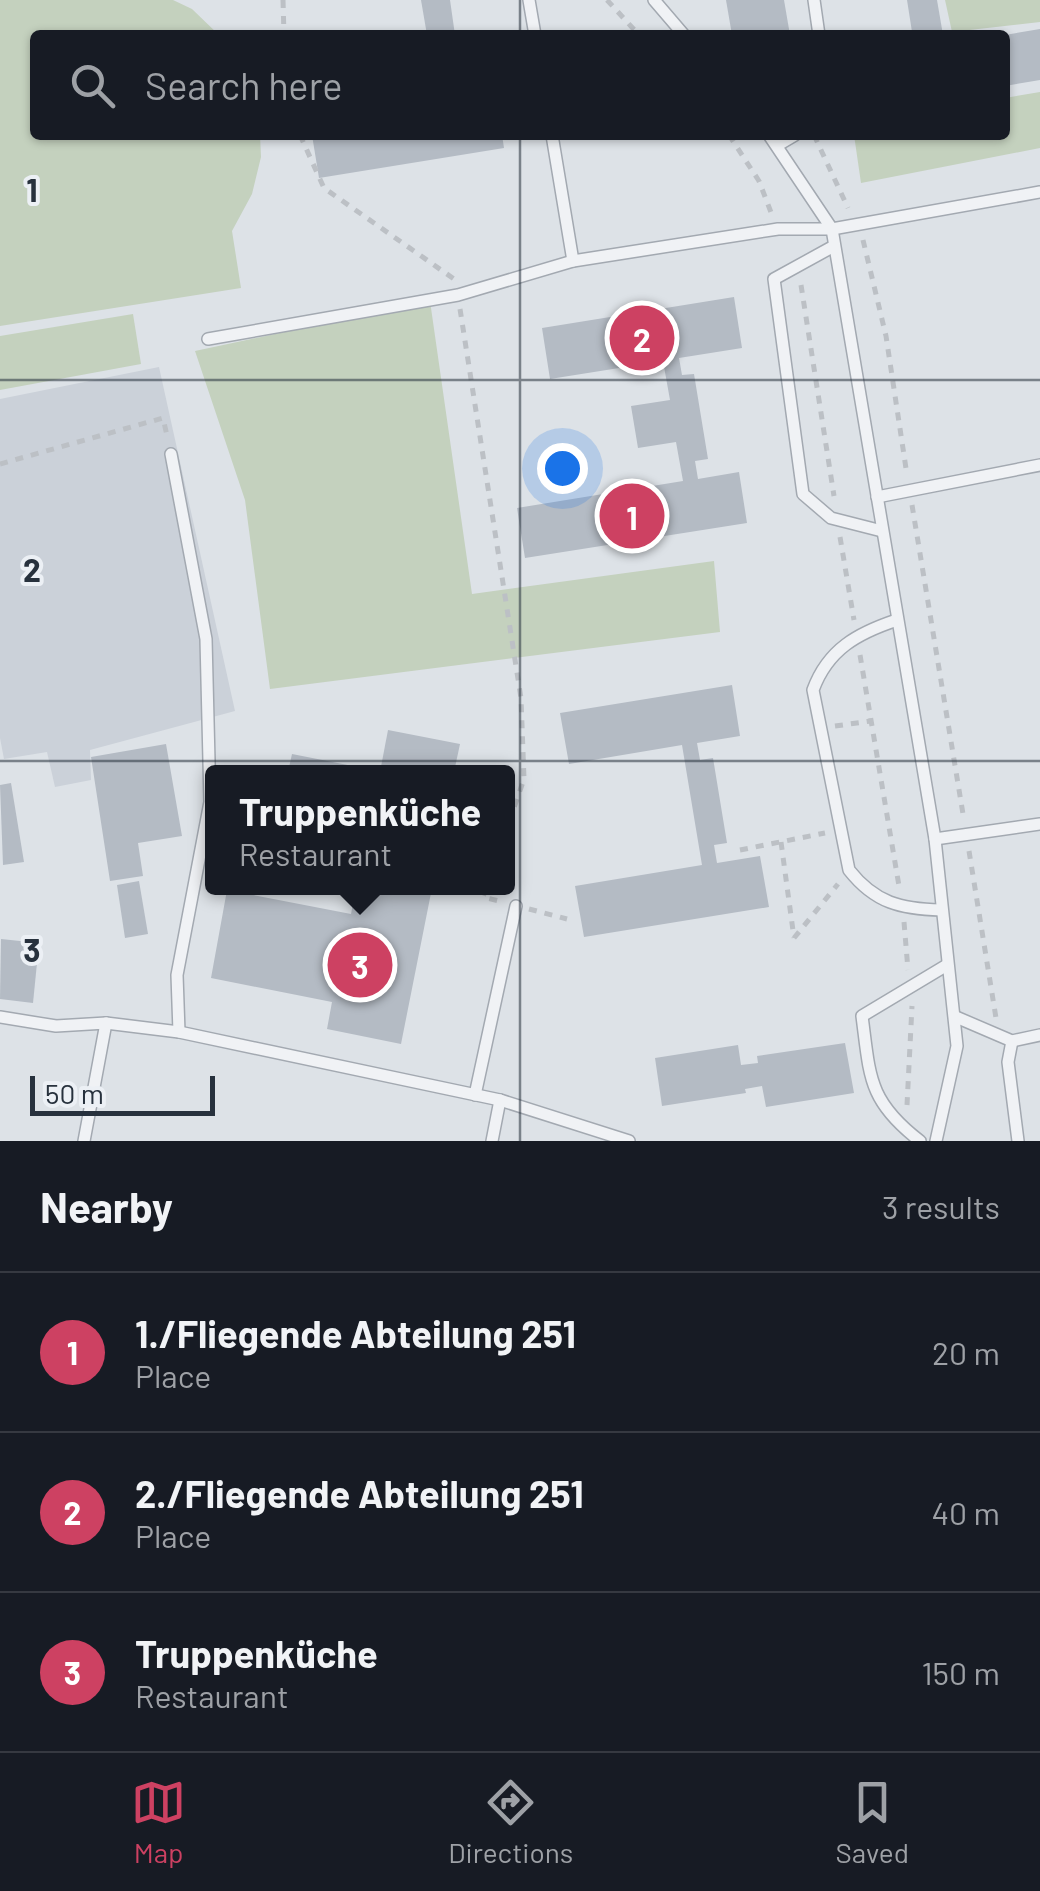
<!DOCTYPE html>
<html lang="en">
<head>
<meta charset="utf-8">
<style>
  :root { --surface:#171b24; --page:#20242c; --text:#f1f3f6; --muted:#9ea1a6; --line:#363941; --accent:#cd4162 }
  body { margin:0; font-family:Barlow,sans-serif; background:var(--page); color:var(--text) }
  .scale { position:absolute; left:30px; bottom:25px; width:185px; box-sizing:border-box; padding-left:10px; border:5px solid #27313d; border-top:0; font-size:28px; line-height:35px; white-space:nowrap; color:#27313d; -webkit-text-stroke:8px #ecf0f5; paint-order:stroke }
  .you { position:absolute; left:562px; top:468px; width:35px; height:35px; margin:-25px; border:8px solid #fff; border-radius:50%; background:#1a73e8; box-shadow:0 0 0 15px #1a73e833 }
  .badge { display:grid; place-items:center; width:65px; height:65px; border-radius:50%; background:var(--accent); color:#fff; font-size:32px; font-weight:700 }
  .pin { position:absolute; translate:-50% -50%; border:5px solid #fff; box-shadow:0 2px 10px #0006 }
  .popup { position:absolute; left:205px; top:765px; width:310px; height:130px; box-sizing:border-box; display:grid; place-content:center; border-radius:10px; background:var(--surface); filter:drop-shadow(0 2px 8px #0005); font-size:32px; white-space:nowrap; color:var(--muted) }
  .popup b { font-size:38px; color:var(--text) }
  .popup::after { content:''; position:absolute; left:50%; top:100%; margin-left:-20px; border:20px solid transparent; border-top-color:var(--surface) }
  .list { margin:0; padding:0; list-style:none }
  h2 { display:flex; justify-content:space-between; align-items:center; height:130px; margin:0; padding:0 40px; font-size:42px }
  h2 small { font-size:32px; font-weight:400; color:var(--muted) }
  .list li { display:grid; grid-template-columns:65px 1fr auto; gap:30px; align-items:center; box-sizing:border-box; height:160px; padding:0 40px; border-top:2px solid var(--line) }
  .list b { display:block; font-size:38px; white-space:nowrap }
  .list p { margin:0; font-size:32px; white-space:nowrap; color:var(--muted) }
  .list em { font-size:32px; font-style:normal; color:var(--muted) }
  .icon { flex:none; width:55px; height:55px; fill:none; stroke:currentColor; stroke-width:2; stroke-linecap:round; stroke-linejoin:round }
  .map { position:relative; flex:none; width:1040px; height:1141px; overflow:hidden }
  .search { position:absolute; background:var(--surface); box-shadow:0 2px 8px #0004; left:30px; right:30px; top:30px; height:110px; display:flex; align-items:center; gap:25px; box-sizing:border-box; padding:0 35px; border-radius:10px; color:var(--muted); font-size:38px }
  .sheet { height:610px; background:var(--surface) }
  nav { display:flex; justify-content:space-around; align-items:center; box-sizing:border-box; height:140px; border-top:2px solid var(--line); background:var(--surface); font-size:28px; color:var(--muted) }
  nav a { display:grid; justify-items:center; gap:5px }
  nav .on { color:var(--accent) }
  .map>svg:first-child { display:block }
  .built { fill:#cbd1d9 }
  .green { fill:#c4d1be }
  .building { fill:#b4bbc4 }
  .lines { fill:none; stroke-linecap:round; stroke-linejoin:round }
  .service-casing { stroke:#a3a9b1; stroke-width:14 }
  .path { stroke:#bcc0c5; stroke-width:5; stroke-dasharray:8 8; stroke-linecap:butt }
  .service { stroke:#f0f2f5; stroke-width:11 }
  .grid { fill:none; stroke:#27313d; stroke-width:2.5; stroke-opacity:0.55 }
  .grid-label { font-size:32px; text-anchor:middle; font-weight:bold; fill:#27313d; stroke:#ecf0f5; stroke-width:8; stroke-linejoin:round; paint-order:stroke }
</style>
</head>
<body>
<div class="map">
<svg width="1040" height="1141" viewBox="0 0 1040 1141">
  <rect width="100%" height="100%" fill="#dde2e7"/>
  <polygon class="built" points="159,367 235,711 90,750 91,780 55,787 47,752 4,759 0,738 0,399"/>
  <g class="green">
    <polygon points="0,0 173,0 192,9 219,35 35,35 35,135 260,135 261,157 252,194 232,231 241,288 0,326"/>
    <polygon points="945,0 1040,0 1040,22 952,32"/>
    <polygon points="1040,92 1040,148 861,183 854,135 1005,135 1005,98"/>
    <polygon points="430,301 472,594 714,561 720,632 270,689 245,500 195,351"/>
    <polygon points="133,314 141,364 0,390 0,336"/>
  </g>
  <g class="building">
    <polygon points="421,0 450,0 455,35 427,35"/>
    <polygon points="726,0 784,0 790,35 732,35"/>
    <polygon points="907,0 937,0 943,35 912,32"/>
    <polygon points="1040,29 1040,80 1005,86 1005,35"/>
    <polygon points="312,135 502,135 504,148 319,178"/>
    <polygon points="734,297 742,348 679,358 682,375 694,374 708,459 695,461 698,479 739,472 747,523 525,558 517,508 683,481 676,442 638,448 631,406 670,400 663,361 550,379 542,328"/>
    <polygon points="732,685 740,736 697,743 700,760 713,758 727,843 714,845 717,863 760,856 769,907 584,937 575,886 702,865 682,745 569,764 560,713"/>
    <polygon points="388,730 460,744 454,772 380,772"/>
    <polygon points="166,744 182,836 138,843 143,876 110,881 91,757"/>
    <polygon points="292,754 378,771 377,772 288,772"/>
    <polygon points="11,783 24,862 3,865 0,785"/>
    <polygon points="139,881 148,934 125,938 117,885"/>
    <polygon points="356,888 432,888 401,1044 327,1029 332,1002 211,978 227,890 351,914"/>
    <polygon points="1,939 39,943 33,1003 0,999"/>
    <polygon points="845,1043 854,1093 766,1107 762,1086 745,1089 746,1093 662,1106 655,1058 738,1045 741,1065 758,1063 757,1056"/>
  </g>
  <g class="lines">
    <defs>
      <g id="service">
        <polyline points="529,0 535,35"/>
        <polyline points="654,0 684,35"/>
        <polyline points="814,0 819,35"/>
        <polyline points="552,135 573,261"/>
        <polyline points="769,135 832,229 935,839 957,1046 936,1141"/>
        <polyline points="778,145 795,135"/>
        <polyline points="834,246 774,279 803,494 831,518 882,531"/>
        <polyline points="208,339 458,295 573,261 778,229 832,229 1040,192"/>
        <polyline points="171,454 206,639 210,802 177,975 179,1032"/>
        <polyline points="877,497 1040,465"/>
        <path d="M897 620C858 633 828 649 813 690L849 870C875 903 901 909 941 910"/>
        <polyline points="935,839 1040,824"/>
        <polyline points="0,1017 56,1026 106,1023 179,1032 500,1100 629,1141"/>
        <polyline points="956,1017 1012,1041 1040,1035"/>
        <polyline points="1012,1041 1008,1062 1018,1141"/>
        <polyline points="475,1095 516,906"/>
        <polyline points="84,1141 106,1023"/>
        <polyline points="492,1141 500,1100"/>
        <path d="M920 1141C868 1101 870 1077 862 1016L947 965"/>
      </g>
    </defs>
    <use href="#service" class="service-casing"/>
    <g class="path">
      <polyline points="283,0 284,35"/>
      <polyline points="607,0 639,35"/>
      <polyline points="300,135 324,188 454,279"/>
      <polyline points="729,135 759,181 772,215"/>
      <polyline points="814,135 848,208"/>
      <polyline points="863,240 886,336 907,475"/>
      <polyline points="801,285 834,496"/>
      <polyline points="460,309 521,698 524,779 508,825"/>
      <polyline points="0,464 163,418 168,440"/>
      <polyline points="912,505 964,820"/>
      <polyline points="840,537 854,620"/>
      <polyline points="860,655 899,886"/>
      <polyline points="835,726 871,721"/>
      <polyline points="781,842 794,938"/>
      <polyline points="740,850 825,833"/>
      <polyline points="969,851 996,1018"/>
      <polyline points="486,888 483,897 499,901"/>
      <polyline points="529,909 567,919"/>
      <polyline points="904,922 908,970"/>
      <polyline points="794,938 838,884"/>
      <polyline points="907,1105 912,1006"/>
    </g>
    <use href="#service" class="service"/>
  </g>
  <path class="grid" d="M520 0V35M520 135V1141M0 380H1040M0 761H1040"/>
  <g class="grid-label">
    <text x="32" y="202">1</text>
    <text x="32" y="582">2</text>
    <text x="32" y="962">3</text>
  </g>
</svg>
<div class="scale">50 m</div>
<div class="you"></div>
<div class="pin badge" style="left:632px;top:516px">1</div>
<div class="pin badge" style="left:642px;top:338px">2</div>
<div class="pin badge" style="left:360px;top:965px">3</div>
<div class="popup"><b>Truppenküche</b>Restaurant</div>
<div class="search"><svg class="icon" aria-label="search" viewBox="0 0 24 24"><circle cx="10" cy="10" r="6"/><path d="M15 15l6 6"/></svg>Search here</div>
</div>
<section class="sheet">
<h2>Nearby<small>3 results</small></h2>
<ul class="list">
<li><span class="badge">1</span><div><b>1./Fliegende Abteilung 251</b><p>Place</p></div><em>20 m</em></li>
<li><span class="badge">2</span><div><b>2./Fliegende Abteilung 251</b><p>Place</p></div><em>40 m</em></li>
<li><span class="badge">3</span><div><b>Truppenküche</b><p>Restaurant</p></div><em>150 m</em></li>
</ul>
</section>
<nav>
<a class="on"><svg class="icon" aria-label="map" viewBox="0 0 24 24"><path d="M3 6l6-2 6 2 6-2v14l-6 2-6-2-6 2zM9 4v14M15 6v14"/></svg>Map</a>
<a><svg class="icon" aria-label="directions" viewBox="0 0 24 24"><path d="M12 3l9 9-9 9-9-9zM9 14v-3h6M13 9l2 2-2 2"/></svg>Directions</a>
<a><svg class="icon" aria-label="saved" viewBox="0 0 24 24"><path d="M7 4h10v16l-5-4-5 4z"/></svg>Saved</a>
</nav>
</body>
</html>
